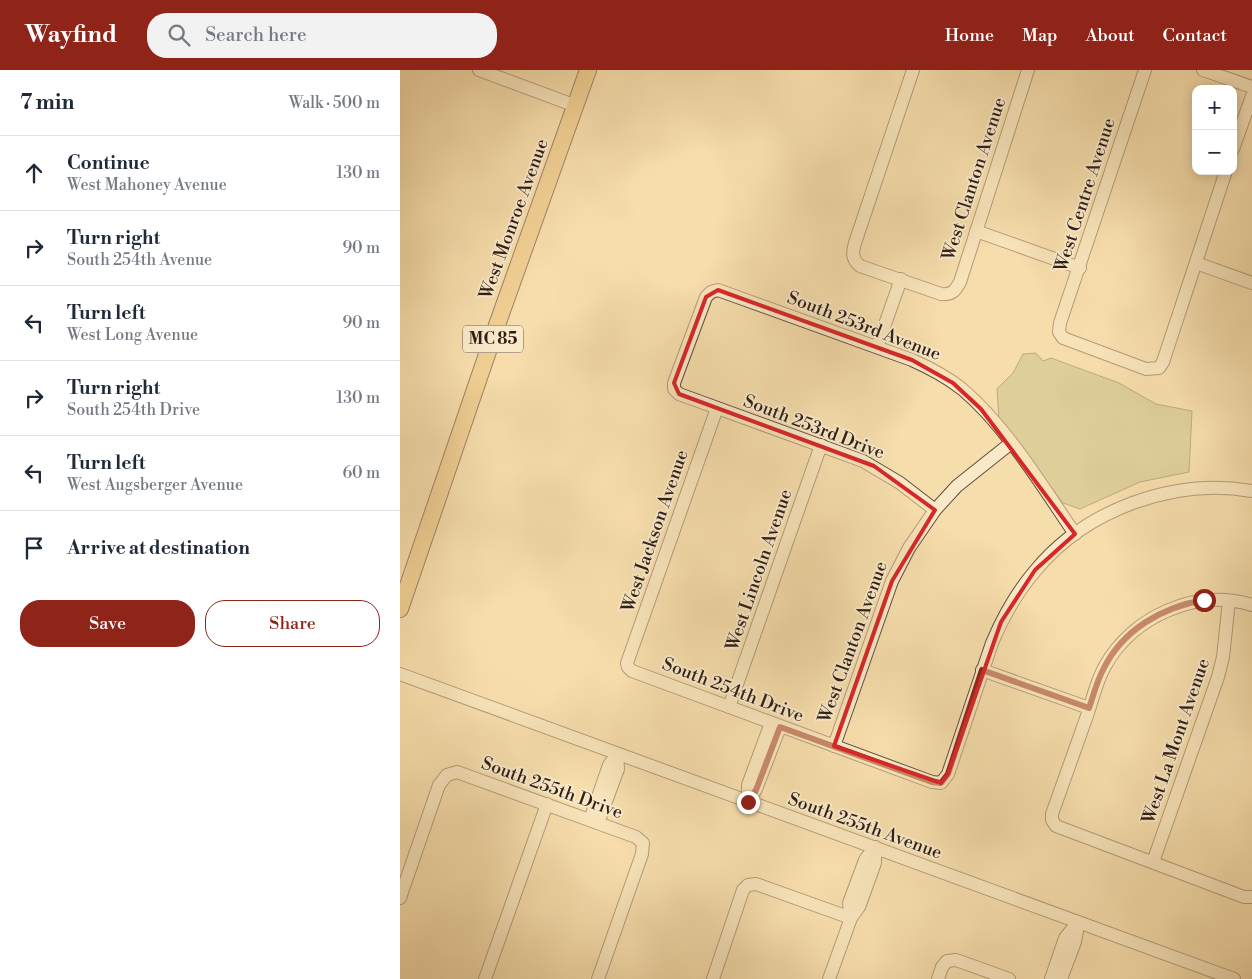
<!DOCTYPE html>
<html lang="en">
<head>
<meta charset="utf-8">
<style>
  :root { --surface:#fff; --page:#f2f2f3; --text:#1f2937; --muted:#747a83; --line:#e0e1e3; --accent:#8f2418 }
  body { margin:0; font-family:"Libre Bodoni",serif; background:var(--page); color:var(--text) }
  .controls { position:absolute; right:15px; top:15px; display:grid; overflow:hidden; border-radius:10px; box-shadow:0 2px 12px #0003 }
  .controls button { width:45px; height:45px; display:grid; place-items:center; padding:0; border:0; border-bottom:1px solid var(--line); background:var(--surface); color:var(--text); font:25px sans-serif }
  .stop { position:absolute; width:15px; height:15px; margin:-11px; border:4px solid #8f2418; border-radius:50%; background:#fff }
  .stop.end { background:#8f2418; border-color:#fff; box-shadow:0 1px 5px #0008 }
  .list { margin:0; padding:0; list-style:none }
  h2 { display:flex; justify-content:space-between; align-items:center; height:65px; margin:0; padding:0 20px; font-size:21px }
  h2 small { font-size:16px; font-weight:400; color:var(--muted) }
  .list li { display:grid; grid-template-columns:32px 1fr auto; gap:15px; align-items:center; box-sizing:border-box; height:75px; padding:0 20px; border-top:1px solid var(--line) }
  .list b { display:block; font-size:19px; white-space:nowrap }
  .list p { margin:0; font-size:16px; white-space:nowrap; color:var(--muted) }
  .list em { font-size:16px; font-style:normal; color:var(--muted) }
  .actions { display:flex; gap:10px; padding:15px 20px }
  .actions a { flex:1; padding:11px 0; border:1px solid var(--accent); border-radius:20px; text-align:center; font-size:18px; color:var(--accent) }
  .actions .main { background:var(--accent); color:#fff }
  .icon { flex:none; width:28px; height:28px; fill:none; stroke:currentColor; stroke-width:2; stroke-linecap:round; stroke-linejoin:round }
  .map { position:relative; flex:none; width:852px; height:909px; overflow:hidden }
  header { display:flex; align-items:center; gap:30px; box-sizing:border-box; height:70px; padding:0 25px; background:var(--accent); color:#fff }
  header strong { font-size:24px }
  nav { display:flex; gap:28px; margin-inline-start:auto; font-size:18px }
  .search { width:350px; height:45px; background:var(--page); display:flex; align-items:center; gap:12px; box-sizing:border-box; padding:0 18px; border-radius:20px; color:var(--muted); font-size:19px }
  main { display:flex }
  aside { flex:1; background:var(--surface) }
  .map>svg:first-child { display:block }
  .green { fill:#c2bf86; stroke:#786e4e }
  .lines { fill:none; stroke-linecap:round; stroke-linejoin:round }
  .minor-casing { stroke:#604e3b; stroke-width:14 }
  .major-casing { stroke:#2e1e15; stroke-width:18 }
  .minor { stroke:#f9e9c9; stroke-width:12 }
  .major { stroke:#ebbe76; stroke-width:16 }
  .route { stroke:#8f2418; stroke-width:6 }
  .marked { fill:none; stroke:#d62828; stroke-width:4; stroke-linejoin:round }
  .labels { text-anchor:middle; dominant-baseline:central; stroke-width:4; stroke-linejoin:round; paint-order:stroke }
  .shield { fill:#f9e9c9; stroke:#6b5b4b; stroke-width:1 }
  .shield-label { font-size:16px; font-weight:bold; fill:#2e1e15 }
  .street-label { font-size:18px; fill:#2e1e15; stroke:#f9e9c9 }
</style>
</head>
<body>
<header>
<strong>Wayfind</strong>
<div class="search"><svg class="icon" aria-label="search" viewBox="0 0 24 24"><circle cx="10" cy="10" r="6"/><path d="M15 15l6 6"/></svg>Search here</div>
<nav><a>Home</a><a>Map</a><a>About</a><a>Contact</a></nav>
</header>
<main>
<aside>
<h2>7 min<small>Walk · 500 m</small></h2>
<ul class="list">
<li><svg class="icon" aria-label="ahead" viewBox="0 0 24 24"><path d="M12 20V5M6 11l6-6 6 6"/></svg><div><b>Continue</b><p>West Mahoney Avenue</p></div><em>130 m</em></li>
<li><svg class="icon" aria-label="right" viewBox="0 0 24 24"><path d="M7 20v-9h11M14 6l5 5-5 5"/></svg><div><b>Turn right</b><p>South 254th Avenue</p></div><em>90 m</em></li>
<li><svg class="icon" aria-label="left" viewBox="0 0 24 24"><path d="M17 20v-9H6M10 6l-5 5 5 5"/></svg><div><b>Turn left</b><p>West Long Avenue</p></div><em>90 m</em></li>
<li><svg class="icon" aria-label="right" viewBox="0 0 24 24"><path d="M7 20v-9h11M14 6l5 5-5 5"/></svg><div><b>Turn right</b><p>South 254th Drive</p></div><em>130 m</em></li>
<li><svg class="icon" aria-label="left" viewBox="0 0 24 24"><path d="M17 20v-9H6M10 6l-5 5 5 5"/></svg><div><b>Turn left</b><p>West Augsberger Avenue</p></div><em>60 m</em></li>
<li><svg class="icon" aria-label="arrive" viewBox="0 0 24 24"><path d="M6 21V4h12l-3 4 3 4H6"/></svg><div><b>Arrive at destination</b></div></li>
</ul>
<div class="actions"><a class="main">Save</a><a>Share</a></div>
</aside>
<div class="map">
<svg width="852" height="909" viewBox="0 0 852 909">
  <rect width="100%" height="100%" fill="#f6ddac"/>
  <filter id="stains"><feTurbulence type="fractalNoise" baseFrequency=".004" numOctaves="4"/><feColorMatrix values="0 0 0 0 .2 0 0 0 0 .09 0 0 0 0 .02 0 0 0 .5 -.17"/></filter>
  <radialGradient id="worn" r=".72"><stop offset=".6" stop-color="#630" stop-opacity="0"/><stop offset="1" stop-color="#630" stop-opacity=".3"/></radialGradient>
  <polygon class="green" points="636,283 643,291 651,288 719,313 756,334 792,341 789,402 740,412 680,439 663,433 599,350 597,319 613,303 623,284"/>
  <g class="lines">
    <defs>
      <g id="minor">
        <polyline points="79,0 176,36"/>
        <path d="M513 0 455 173C452 183 452 189 460 196L541 224C552 225 555 221 560 212L628 0"/>
        <polyline points="745,0 660,253 659,262 663,268 746,299 759,298 763,292 826,101"/>
        <polyline points="803,0 852,17"/>
        <polyline points="833,79 852,26"/>
        <polyline points="576,161 680,198"/>
        <polyline points="796,193 852,213"/>
        <polyline points="477,277 501,209"/>
        <path d="M317 338 227 593 228 597 232 601 532 712 541 713 548 704 592 573C603 547 617 522 635 501 685 440 774 407 852 421"/>
        <path d="M535 440 500 413 463 391 279 324 274 319V313L306 227 311 222 318 220 512 290C530 298 547 307 562 319 606 356 642 416 675 464"/>
        <path d="M852 535C796 518 733 546 705 596 697 610 693 627 688 643 676 676 664 710 652 744V750L656 756 844 827H852"/>
        <polyline points="582,600 689,638"/>
        <polyline points="0,604 834,909"/>
        <polyline points="329,637 421,375"/>
        <polyline points="434,676 492,511 509,478 535,440 557,416 611,373"/>
        <polyline points="348,732 348,715 371,653"/>
        <polyline points="348,732 356,719 380,657"/>
        <polyline points="190,750 209,695 217,684"/>
        <polyline points="198,753 218,699 217,684"/>
        <polyline points="753,792 818,607 823,587 829,531"/>
        <polyline points="0,828 39,715 47,705 57,702 236,767 243,773 242,784 198,909"/>
        <polyline points="451,848 449,833 465,790 475,777"/>
        <polyline points="85,909 147,734"/>
        <polyline points="313,909 343,820 348,815 356,814 451,848"/>
        <polyline points="429,909 451,848 459,837 475,793 475,777"/>
        <polyline points="538,909 542,897 547,891 556,890 609,909"/>
        <polyline points="651,909 665,868 678,852"/>
        <polyline points="661,909 675,872 678,855"/>
      </g>
      <polyline id="major" points="0,539 97,255 188,0"/>
    </defs>
    <use href="#minor" class="minor-casing"/>
    <use href="#major" class="major-casing"/>
    <use href="#minor" class="minor"/>
    <use href="#major" class="major"/>
  </g>
  <g class="lines">
    <path class="route" d="M348 732 356 720 380 657 532 712 541 713 548 704 582 600 689 638C694 624 697 610 704 598 723 560 762 537 804 530"/>
  </g>
  <path d="M0 0H852V909H0ZM318 220 512 290 553 313 581 339 675 464 635 500 601 552 548 704 541 713 434 676 492 511 535 440 474 396 279 324 274 313 306 227Z" fill="#f6ddac" fill-opacity=".55" fill-rule="evenodd"/>
  <path class="marked" d="M318 220 512 290 553 313 581 339 675 464 635 500 601 552 548 704 541 713 434 676 492 511 535 440 474 396 279 324 274 313 306 227Z"/>
  <g class="labels">
    <rect class="shield" x="63" y="255.5" width="60" height="27" rx="4"/>
    <g class="shield-label">
      <text x="93" y="269">MC 85</text>
    </g>
    <g class="street-label">
      <text transform="translate(574 109) rotate(-72)">West Clanton Avenue</text>
      <text transform="translate(685 125) rotate(-72)">West Centre Avenue</text>
      <text transform="translate(114 149) rotate(-70)">West Monroe Avenue</text>
      <text transform="translate(464 256) rotate(21)">South 253rd Avenue</text>
      <text transform="translate(414 357) rotate(21)">South 253rd Drive</text>
      <text transform="translate(255 461) rotate(-71)">West Jackson Avenue</text>
      <text transform="translate(359 500) rotate(-71)">West Lincoln Avenue</text>
      <text transform="translate(453 572) rotate(-70)">West Clanton Avenue</text>
      <text transform="translate(333 620) rotate(21)">South 254th Drive</text>
      <text transform="translate(776 671) rotate(-71)">West La Mont Avenue</text>
      <text transform="translate(152 718) rotate(20)">South 255th Drive</text>
      <text transform="translate(465 756) rotate(20)">South 255th Avenue</text>
    </g>
  </g>
  <rect width="100%" height="100%" filter="url(#stains)"/>
  <rect width="100%" height="100%" fill="url(#worn)"/>
</svg>
<div class="controls">
<button>+</button>
<button>−</button>
</div>
<div class="stop" style="left:804px;top:530px"></div>
<div class="stop end" style="left:348px;top:732px"></div>
</div>
</main>
</body>
</html>
